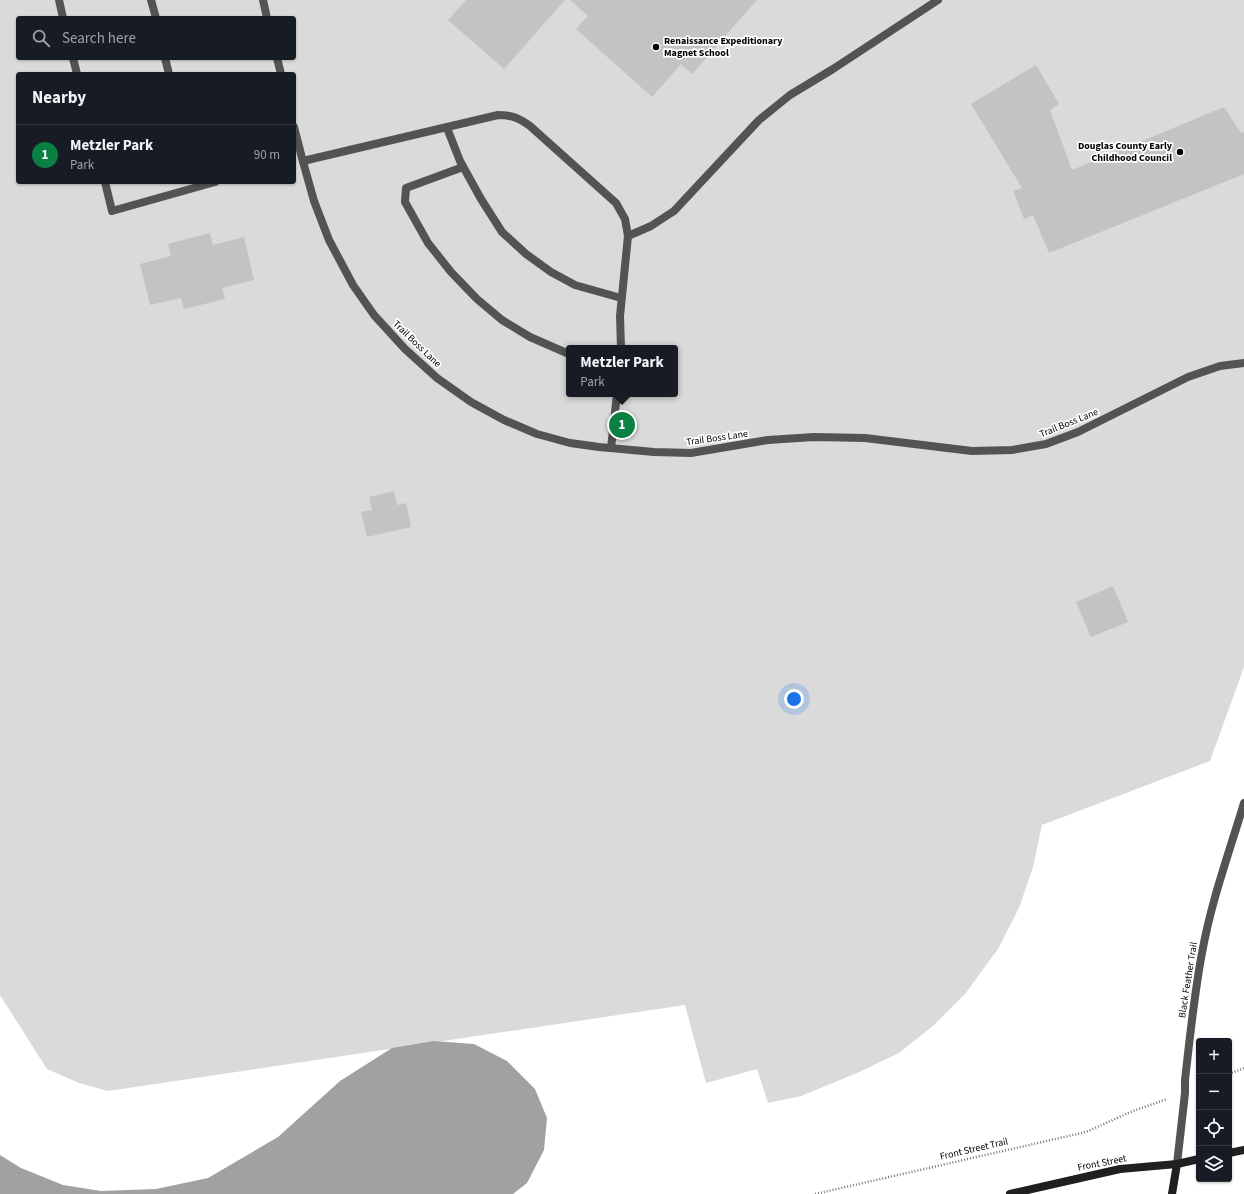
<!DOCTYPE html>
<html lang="en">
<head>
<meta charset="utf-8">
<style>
  :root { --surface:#171b24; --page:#20242c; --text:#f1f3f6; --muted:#9ea1a6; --line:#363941; --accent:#0b8043 }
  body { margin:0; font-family:"Source Sans 3",sans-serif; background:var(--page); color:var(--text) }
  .controls { position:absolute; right:12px; bottom:12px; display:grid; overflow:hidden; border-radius:4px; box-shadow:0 1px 3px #0004 }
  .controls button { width:36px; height:36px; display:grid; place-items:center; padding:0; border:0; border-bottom:1px solid var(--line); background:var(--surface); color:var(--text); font:20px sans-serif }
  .you { position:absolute; left:794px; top:699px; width:14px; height:14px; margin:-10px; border:3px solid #fff; border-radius:50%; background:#1a73e8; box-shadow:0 0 0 6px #1a73e833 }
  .badge { display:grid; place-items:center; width:26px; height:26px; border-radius:50%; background:var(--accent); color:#fff; font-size:13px; font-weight:700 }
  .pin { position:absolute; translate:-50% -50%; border:2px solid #fff; box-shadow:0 1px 4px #0006 }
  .popup { position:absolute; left:566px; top:345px; width:112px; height:52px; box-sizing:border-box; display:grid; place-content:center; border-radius:4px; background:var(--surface); filter:drop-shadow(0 1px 3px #0005); font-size:13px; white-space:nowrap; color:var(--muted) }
  .popup b { font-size:15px; color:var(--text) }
  .popup::after { content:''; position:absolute; left:50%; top:100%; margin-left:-8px; border:8px solid transparent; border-top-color:var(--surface) }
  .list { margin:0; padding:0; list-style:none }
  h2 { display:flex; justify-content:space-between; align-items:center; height:52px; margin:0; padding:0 16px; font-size:17px }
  h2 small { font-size:13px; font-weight:400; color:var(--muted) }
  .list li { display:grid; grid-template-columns:26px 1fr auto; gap:12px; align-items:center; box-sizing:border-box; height:60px; padding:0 16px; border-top:1px solid var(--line) }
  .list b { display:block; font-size:15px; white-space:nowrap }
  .list p { margin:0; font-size:13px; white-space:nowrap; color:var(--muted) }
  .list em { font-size:13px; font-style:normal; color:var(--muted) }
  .icon { flex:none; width:22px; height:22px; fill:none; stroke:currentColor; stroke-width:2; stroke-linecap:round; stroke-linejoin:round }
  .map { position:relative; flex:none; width:1244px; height:1194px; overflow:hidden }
  .search { position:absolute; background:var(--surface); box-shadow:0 1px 3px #0004; left:16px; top:16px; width:280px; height:44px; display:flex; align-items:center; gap:10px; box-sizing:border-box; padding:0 14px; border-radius:4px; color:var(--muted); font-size:15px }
  .panel { position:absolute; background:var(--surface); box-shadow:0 1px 3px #0004; left:16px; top:72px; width:280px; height:112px; border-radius:4px }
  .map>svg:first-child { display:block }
  .green { fill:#dadada; fill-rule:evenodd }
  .water { fill:#a1a1a1 }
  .building { fill:#c3c3c3 }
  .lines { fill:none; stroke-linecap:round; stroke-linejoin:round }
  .path { stroke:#757575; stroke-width:2.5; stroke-dasharray:1 2; stroke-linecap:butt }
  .service { stroke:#535353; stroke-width:8 }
  .tertiary { stroke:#535353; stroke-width:8 }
  .secondary { stroke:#202020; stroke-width:8 }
  .poi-dot { fill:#000; stroke:#fff; stroke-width:1.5 }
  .labels { text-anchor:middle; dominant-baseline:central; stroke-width:3.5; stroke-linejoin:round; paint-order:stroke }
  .poi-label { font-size:10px; font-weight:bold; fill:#000; stroke:#fff; text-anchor:start }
  .street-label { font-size:10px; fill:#000; stroke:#fff }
</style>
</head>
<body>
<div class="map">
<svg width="1244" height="1194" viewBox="0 0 1244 1194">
  <rect width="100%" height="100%" fill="#fff"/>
  <path class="green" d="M0 0H1244V667L1210 761 1042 825 1033 867 1019 908 998 949 965 994 934 1025 899 1053 857 1073 801 1096 768 1103 757 1069 706 1083 685 1005 108 1091 79 1083 47 1069 0 995ZM18 18H294V58H18ZM18 74H294V182H18ZM569 348H675V394H569Z"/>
  <polygon class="water" points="434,1041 474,1044 507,1061 535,1089 547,1118 544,1150 527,1183 513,1194 0,1194 0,1155 21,1168 63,1185 101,1191 156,1189 208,1178 278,1137 340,1081 392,1048"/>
  <g class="building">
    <polygon points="466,0 565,0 504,69 448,20"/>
    <polygon points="570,0 757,0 692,74 681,64 652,97 576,29 588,16"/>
    <polygon points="1036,65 1059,104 1050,110 1072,170 1224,107 1241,133 1244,132 1244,174 1049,253 1033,215 1024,219 1013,191 1022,188 971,104"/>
    <polygon points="210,233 213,245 244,237 254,280 222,288 225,299 184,309 181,298 150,305 140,264 171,256 168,244"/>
    <polygon points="394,491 397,505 406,503 411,527 367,537 361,512 372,510 369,497"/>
    <polygon points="1113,586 1128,622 1091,637 1076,602"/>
  </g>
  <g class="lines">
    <g class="path">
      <polyline points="1229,1074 1244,1068"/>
      <polyline points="815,1194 1086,1132 1133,1111 1167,1099"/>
    </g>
    <g class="service">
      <polyline points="59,0 63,18"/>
      <polyline points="151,0 156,18"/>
      <polyline points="263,0 267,18"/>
      <polyline points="73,58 77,74"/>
      <polyline points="165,58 169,74"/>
      <polyline points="277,58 281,74"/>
      <polyline points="294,127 302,158 314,201 329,240 353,285 374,315 405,349 437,378 471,402 504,420 537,434 570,443 599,447 654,452 691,453 768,440 814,437 865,438 972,451 1012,450 1046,444 1078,432 1188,377 1220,366 1244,363"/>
      <polyline points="447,128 460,161 481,199 502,232 526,254 551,272 575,285 621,298"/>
      <path d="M303 161 498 115C512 115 519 118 530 126L616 203 625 219 628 236 620 316 621 348"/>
      <polyline points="463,167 406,188 405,202 428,243 451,272 477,299 502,320 530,337 569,354"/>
      <polyline points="105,182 112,211 215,182"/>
      <polyline points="628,236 651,226 674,211 759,120 790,95 833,69 938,0"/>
      <polyline points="611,448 617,394"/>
    </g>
    <path class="tertiary" d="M1177 1164 1185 1093V1080C1190 1037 1194 995 1202 953 1211 902 1229 853 1244 803"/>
    <g class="secondary">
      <polyline points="1229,1153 1244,1150"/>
      <polyline points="1010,1194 1120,1169 1177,1164 1199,1159"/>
      <polyline points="1172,1194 1177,1164"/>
    </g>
  </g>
  <g class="poi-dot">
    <circle cx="656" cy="47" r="4"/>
    <circle cx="1180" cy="152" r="4"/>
  </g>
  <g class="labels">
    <g class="poi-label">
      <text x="664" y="41">Renaissance Expeditionary<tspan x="664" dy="12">Magnet School</tspan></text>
      <text x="1172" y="146" text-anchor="end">Douglas County Early<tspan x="1172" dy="12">Childhood Council</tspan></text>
    </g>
    <g class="street-label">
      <text transform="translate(417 344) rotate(44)">Trail Boss Lane</text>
      <text transform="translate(1069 423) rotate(-22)">Trail Boss Lane</text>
      <text transform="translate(717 438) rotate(-8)">Trail Boss Lane</text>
      <text transform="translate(1188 980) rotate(-81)">Black Feather Trail</text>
      <text transform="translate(974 1149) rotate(-13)">Front Street Trail</text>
      <text transform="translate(1102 1163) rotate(-11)">Front Street</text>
    </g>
  </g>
</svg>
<div class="controls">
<button>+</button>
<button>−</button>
<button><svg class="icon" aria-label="locate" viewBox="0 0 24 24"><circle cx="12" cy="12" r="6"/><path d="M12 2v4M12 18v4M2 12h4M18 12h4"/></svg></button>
<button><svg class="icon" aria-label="layers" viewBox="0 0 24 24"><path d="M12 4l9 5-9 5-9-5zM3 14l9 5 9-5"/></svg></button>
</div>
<div class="you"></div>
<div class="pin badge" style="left:622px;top:425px">1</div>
<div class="popup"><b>Metzler Park</b>Park</div>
<div class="search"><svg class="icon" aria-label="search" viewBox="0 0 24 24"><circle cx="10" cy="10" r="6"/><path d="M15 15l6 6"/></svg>Search here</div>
<section class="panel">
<h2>Nearby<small></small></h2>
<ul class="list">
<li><span class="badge">1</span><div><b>Metzler Park</b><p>Park</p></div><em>90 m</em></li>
</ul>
</section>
</div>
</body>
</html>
